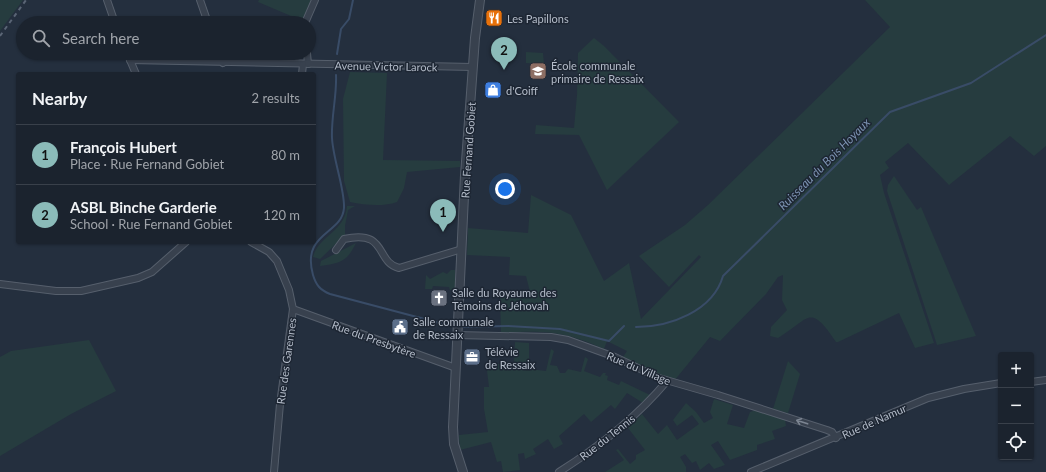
<!DOCTYPE html>
<html lang="en">
<head>
<meta charset="utf-8">
<style>
  :root { --surface:#1b232e; --page:#242b36; --text:#f1f3f6; --muted:#a0a4aa; --line:#39404a; --accent:#8bbbb9 }
  body { margin:0; font-family:Lato,sans-serif; background:var(--page); color:var(--text) }
  .controls { position:absolute; right:12px; bottom:12px; display:grid; overflow:hidden; border-radius:4px; box-shadow:0 1px 3px #0004 }
  .controls button { width:36px; height:36px; display:grid; place-items:center; padding:0; border:0; border-bottom:1px solid var(--line); background:var(--surface); color:var(--text); font:20px sans-serif }
  .you { position:absolute; left:505px; top:189px; width:14px; height:14px; margin:-10px; border:3px solid #fff; border-radius:50%; background:#1a73e8; box-shadow:0 0 0 6px #1a73e833 }
  .badge { display:grid; place-items:center; width:26px; height:26px; border-radius:50%; background:var(--accent); color:#111; font-size:13px; font-weight:700 }
  .pin { position:absolute; translate:-50% -33px; filter:drop-shadow(0 1px 2px #0008) }
  .pin::after { content:''; position:absolute; top:21px; width:14px; height:12px; background:inherit; clip-path:polygon(0 0,100% 0,50% 100%) }
  .list { margin:0; padding:0; list-style:none }
  h2 { display:flex; justify-content:space-between; align-items:center; height:52px; margin:0; padding:0 16px; font-size:17px }
  h2 small { font-size:13px; font-weight:400; color:var(--muted) }
  .list li { display:grid; grid-template-columns:26px 1fr auto; gap:12px; align-items:center; box-sizing:border-box; height:60px; padding:0 16px; border-top:1px solid var(--line) }
  .list b { display:block; font-size:15px; white-space:nowrap }
  .list p { margin:0; font-size:13px; white-space:nowrap; color:var(--muted) }
  .list em { font-size:13px; font-style:normal; color:var(--muted) }
  .icon { flex:none; width:22px; height:22px; fill:none; stroke:currentColor; stroke-width:2; stroke-linecap:round; stroke-linejoin:round }
  .map { position:relative; flex:none; width:1046px; height:472px; overflow:hidden }
  .search { position:absolute; background:var(--surface); box-shadow:0 1px 3px #0004; left:16px; top:16px; width:300px; height:44px; display:flex; align-items:center; gap:10px; box-sizing:border-box; padding:0 14px; border-radius:22px; color:var(--muted); font-size:15px }
  .panel { position:absolute; background:var(--surface); box-shadow:0 1px 3px #0004; left:16px; top:72px; width:300px; height:172px; border-radius:4px }
  .map>svg:first-child { display:block }
  .green { fill:#263c3f }
  .lines { fill:none; stroke-linecap:round; stroke-linejoin:round }
  .stream { stroke:#394c67; stroke-width:2 }
  .minor-casing { stroke:#565f6c; stroke-width:8 }
  .tertiary-casing { stroke:#565f6c; stroke-width:10 }
  .minor { stroke:#38414e; stroke-width:6 }
  .tertiary { stroke:#38414e; stroke-width:8 }
  .rail { stroke:#5a6575; stroke-width:2; stroke-dasharray:4 4; stroke-linecap:butt }
  .oneway { stroke:#7c8592 }
  .labels { text-anchor:middle; dominant-baseline:central; stroke-width:3; stroke-linejoin:round; paint-order:stroke }
  .poi-label { font-size:11px; fill:#b4bcc9; stroke:#1d2633; text-anchor:start }
  .street-label { font-size:11px; fill:#b4bcc9; stroke:#1d2633 }
  .water-label { font-size:12px; font-style:italic; fill:#7c92b1; stroke:#1d2633 }
</style>
</head>
<body>
<div class="map">
<svg width="1046" height="472" viewBox="0 0 1046 472">
  <rect width="100%" height="100%" fill="#242f3e"/>
  <g class="green">
    <polygon points="0,0 23,0 0,31"/>
    <polygon points="259,0 313,0 303,21 258,2"/>
    <path d="M865 0H1046V146L1034 156 1010 136 949 185 908 143 885 162 889 168 880 175 884 193 934 343 915 348 899 313 838 342H836C809 302 810 319 778 338L770 336 771 327 787 310 782 300 783 275 778 277 766 294 720 341 710 337 674 381 668 380 623 357 627 351 607 341 604 349C565 331 543 330 501 333L500 296H531L526 276 509 275 510 257 467 255 468 228 528 233 531 195 571 215 604 281 629 263 641 319 701 257 699 255 669 287 639 256 685 225 708 205 890 27Z"/>
    <polygon points="594,38 604,46 679,122 607,190 579,135 535,134 536,125 574,128 577,95 578,53"/>
    <polygon points="526,52 543,53 544,64 526,63"/>
    <path d="M350 72 387 73 383 160 460 161V167L407 172 404 188 397 202C383 207 365 205 350 202L344 181 343 99Z"/>
    <polygon points="894,176 917,210 921,207 976,336 937,345 887,191 888,185"/>
    <path d="M347 206H355L348 210 345 226V235L320 259 313 257C319 235 345 232 347 206Z"/>
    <path d="M356 243C347 262 340 263 320 266L321 261Z"/>
    <polygon points="451,270 455,270 455,290 450,290 449,287 433,286 432,289 425,289 426,275 430,279 443,272 447,274"/>
    <polygon points="89,340 116,391 71,414 0,456 0,357 11,351"/>
    <polygon points="515,342 529,343 529,369 546,371 551,349 554,351 550,365 557,366 560,373 565,373 568,369 581,372 585,357 588,359 584,371 600,377 603,373 606,373 605,375 608,376 607,380 619,385 621,381 650,395 643,403 627,393 615,409 611,405 591,422 584,414 559,436 563,444 554,449 548,439 533,449 536,454 525,459 524,453 518,454 520,470 503,472 501,461 497,462 491,442 460,450 459,435 488,432 484,409 484,387 489,387 486,363 499,364 500,369 511,368 514,364"/>
    <polygon points="788,361 800,374 788,413 773,409"/>
    <polygon points="714,399 733,405 727,424 744,428 750,412 756,410 785,419 786,426 772,431 775,439 757,445 757,450 730,460 718,441 711,445 725,465 714,469 709,463 700,470 696,461 692,463 685,454 680,457 686,467 686,472 605,472 624,460 616,450 618,449 630,464 636,459 636,455 645,450 628,428 642,414 658,434 667,425 677,440 699,424 692,415 677,426 673,420 686,403 696,412 704,423 713,418 710,412"/>
  </g>
  <g class="lines">
    <g class="stream">
      <polyline points="337,54 341,29 349,19 353,0"/>
      <path d="M336 75C337 96 331 117 332 138 333 159 345 190 344 208 342 235 301 232 313 275 316 285 320 290 330 294L451 326"/>
      <polyline points="463,327 508,326 560,329 609,341 624,326"/>
      <path d="M636 327C670 327 713 311 723 276L890 112 971 83 1046 35"/>
    </g>
    <defs>
      <g id="minor">
        <polyline points="107,0 115,23"/>
        <polyline points="200,0 208,23"/>
        <polyline points="305,23 315,0"/>
        <polyline points="127,53 136,74"/>
        <polyline points="219,53 223,63"/>
        <polyline points="307,53 308,64"/>
        <polyline points="130,60 473,67"/>
        <polyline points="302,74 303,64"/>
        <polyline points="251,242 269,252 277,261 289,290 293,309 280,404 274,472"/>
        <path d="M336 250 344 239C388 229 375 262 399 268L462 249"/>
        <polyline points="0,284 56,291 81,291 138,278 152,272 186,242"/>
        <polyline points="293,309 456,368"/>
        <polyline points="457,335 551,337 568,340 615,357 659,378 718,395 827,430 832,432 836,438"/>
        <polyline points="1031,382 1046,380"/>
        <path d="M559 472C600 446 636 418 667 381"/>
        <polyline points="751,472 928,398 964,389 1001,383"/>
      </g>
      <polyline id="tertiary" points="463,472 454,444 453,427 465,175 475,38 480,0"/>
    </defs>
    <use href="#minor" class="minor-casing"/>
    <use href="#tertiary" class="tertiary-casing"/>
    <use href="#minor" class="minor"/>
    <use href="#tertiary" class="tertiary"/>
    <polyline class="rail" points="0,36 26,0"/>
  </g>
  <defs><path id="oneway-shaft" d="M-6 0H5M1.5-3L5.5 0L1.5 3" fill="none" stroke-width="1.6" stroke-linecap="round" stroke-linejoin="round"/></defs>
  <use class="oneway" href="#oneway-shaft" transform="translate(802 422) rotate(-162)"/>
  <defs>
    <symbol id="restaurant-square" viewBox="-11 -11 22 22"><rect x="-9" y="-9" width="18" height="18" rx="4" fill="#e8710a" stroke="#1d2633"/><path d="M-5-6h1v4h1v-4h1v4h1v-4h1v5L-1.5 .5V6h-2V.5L-5-1ZM5-6V6H3V1.5H1.5Q1.5-4 5-6Z" fill="#fff"/></symbol>
    <symbol id="school-square" viewBox="-11 -11 22 22"><rect x="-9" y="-9" width="18" height="18" rx="4" fill="#8d6e63" stroke="#1d2633"/><path d="M0-5L7-2L0 1L-7-2ZM-4 1L0 2.5L4 1V4Q0 6-4 4Z" fill="#fff"/></symbol>
    <symbol id="shop-square" viewBox="-11 -11 22 22"><rect x="-9" y="-9" width="18" height="18" rx="4" fill="#3f7fe0" stroke="#1d2633"/><path d="M-5-2.5h2.3a2.7 3.5 0 0 1 5.4 0H5L5.5 6h-11ZM-1.5-2.5h3a1.5 2.3 0 0 0-3 0Z" fill="#fff"/></symbol>
    <symbol id="church-square" viewBox="-11 -11 22 22"><rect x="-9" y="-9" width="18" height="18" rx="4" fill="#6b7280" stroke="#1d2633"/><path d="M-1.2-6h2.4v3.5h3.3v2.4h-3.3V6h-2.4V-.1h-3.3v-2.4h3.3Z" fill="#fff"/></symbol>
    <symbol id="civic-square" viewBox="-11 -11 22 22"><rect x="-9" y="-9" width="18" height="18" rx="4" fill="#5c6f8a" stroke="#1d2633"/><path d="M-.6-6.5H3V-4.5H.6V-3L4-1V1h2V6H-6V1h2V-1L-.6-3ZM-1.2 2.5V6h2.4V2.5Z" fill="#fff"/></symbol>
    <symbol id="office-square" viewBox="-11 -11 22 22"><rect x="-9" y="-9" width="18" height="18" rx="4" fill="#5c6f8a" stroke="#1d2633"/><path d="M-6-3h4V-5.5h4V-3h4V5H-6ZM-1-4.5V-3h2v-1.5ZM-6 0V1H6V0Z" fill="#fff"/></symbol>
  </defs>
  <g fill-rule="evenodd">
    <use href="#restaurant-square" x="484" y="8" width="20" height="20"/>
    <use href="#school-square" x="528" y="61" width="20" height="20"/>
    <use href="#shop-square" x="483" y="80" width="20" height="20"/>
    <use href="#church-square" x="429" y="288" width="20" height="20"/>
    <use href="#civic-square" x="390" y="317" width="20" height="20"/>
    <use href="#office-square" x="462" y="347" width="20" height="20"/>
  </g>
  <g class="labels">
    <g class="poi-label">
      <text x="507" y="18">Les Papillons</text>
      <text x="551" y="65">École communale<tspan x="551" dy="13">primaire de Ressaix</tspan></text>
      <text x="506" y="90">d'Coiff</text>
      <text x="452" y="292">Salle du Royaume des<tspan x="452" dy="13">Témoins de Jéhovah</tspan></text>
      <text x="413" y="321">Salle communale<tspan x="413" dy="13">de Ressaix</tspan></text>
      <text x="485" y="351">Télévie<tspan x="485" dy="13">de Ressaix</tspan></text>
    </g>
    <g class="street-label">
      <text transform="translate(386 66) rotate(1)">Avenue Victor Larock</text>
      <text transform="translate(468 150) rotate(-86)">Rue Fernand Gobiet</text>
      <text transform="translate(374 339) rotate(20)">Rue du Presbytère</text>
      <text transform="translate(286 361) rotate(-82)">Rue des Garennes</text>
      <text transform="translate(639 368) rotate(23)">Rue du Village</text>
      <text transform="translate(874 421) rotate(-24)">Rue de Namur</text>
      <text transform="translate(607 437) rotate(-38)">Rue du Tennis</text>
    </g>
    <g class="water-label">
      <text transform="translate(824 164) rotate(-45)">Ruisseau du Bois Hoyaux</text>
    </g>
  </g>
</svg>
<div class="controls">
<button>+</button>
<button>−</button>
<button><svg class="icon" aria-label="locate" viewBox="0 0 24 24"><circle cx="12" cy="12" r="6"/><path d="M12 2v4M12 18v4M2 12h4M18 12h4"/></svg></button>
</div>
<div class="you"></div>
<div class="pin badge" style="left:443px;top:232px">1</div>
<div class="pin badge" style="left:504px;top:70px">2</div>
<div class="search"><svg class="icon" aria-label="search" viewBox="0 0 24 24"><circle cx="10" cy="10" r="6"/><path d="M15 15l6 6"/></svg>Search here</div>
<section class="panel">
<h2>Nearby<small>2 results</small></h2>
<ul class="list">
<li><span class="badge">1</span><div><b>François Hubert</b><p>Place · Rue Fernand Gobiet</p></div><em>80 m</em></li>
<li><span class="badge">2</span><div><b>ASBL Binche Garderie</b><p>School · Rue Fernand Gobiet</p></div><em>120 m</em></li>
</ul>
</section>
</div>
</body>
</html>
